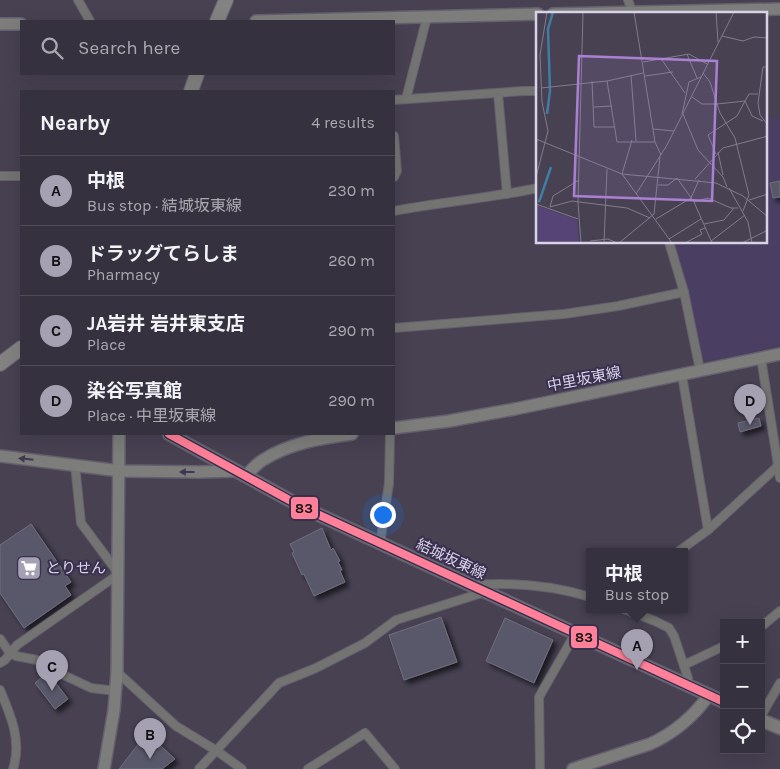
<!DOCTYPE html>
<html lang="en">
<head>
<meta charset="utf-8">
<style>
  :root { --surface:#35313e; --page:#3d3945; --text:#f1f3f6; --muted:#aaa9b0; --line:#4f4c58; --accent:#a6a0b3 }
  body { margin:0; font-family:Karla,"Noto Sans JP",sans-serif; background:var(--page); color:var(--text) }
  .controls { position:absolute; right:15px; bottom:15px; display:grid; overflow:hidden; border-radius:0px; box-shadow:0 5px 20px #0002 }
  .controls button { width:45px; height:45px; display:grid; place-items:center; padding:0; border:0; border-bottom:1px solid var(--line); background:var(--surface); color:var(--text); font:25px sans-serif }
  .you { position:absolute; left:382px; top:514px; width:18px; height:18px; margin:-12px; border:4px solid #fff; border-radius:50%; background:#1a73e8; box-shadow:0 0 0 8px #1a73e833 }
  .badge { display:grid; place-items:center; width:32px; height:32px; border-radius:50%; background:var(--accent); color:#111; font-size:16px; font-weight:700 }
  .pin { position:absolute; translate:-50% -41px; filter:drop-shadow(0 1px 2px #0008) }
  .pin::after { content:''; position:absolute; top:26px; width:18px; height:15px; background:inherit; clip-path:polygon(0 0,100% 0,50% 100%) }
  .popup { position:absolute; left:586px; top:548px; width:102px; height:65px; box-sizing:border-box; display:grid; place-content:center; border-radius:0px; background:var(--surface); filter:drop-shadow(0 1px 4px #0005); font-size:16px; white-space:nowrap; color:var(--muted) }
  .popup b { font-size:19px; color:var(--text) }
  .popup::after { content:''; position:absolute; left:50%; top:100%; margin-left:-10px; border:10px solid transparent; border-top-color:var(--surface) }
  .list { margin:0; padding:0; list-style:none }
  h2 { display:flex; justify-content:space-between; align-items:center; height:65px; margin:0; padding:0 20px; font-size:21px }
  h2 small { font-size:16px; font-weight:400; color:var(--muted) }
  .list li { display:grid; grid-template-columns:32px 1fr auto; gap:15px; align-items:center; box-sizing:border-box; height:70px; padding:0 20px; border-top:1px solid var(--line) }
  .list b { display:block; font-size:19px; white-space:nowrap }
  .list p { margin:0; font-size:16px; white-space:nowrap; color:var(--muted) }
  .list em { font-size:16px; font-style:normal; color:var(--muted) }
  .icon { flex:none; width:28px; height:28px; fill:none; stroke:currentColor; stroke-width:2; stroke-linecap:round; stroke-linejoin:round }
  .map { position:relative; flex:none; width:780px; height:769px; overflow:hidden }
  .search { position:absolute; background:var(--surface); box-shadow:0 5px 20px #0002; left:20px; top:20px; width:375px; height:55px; display:flex; align-items:center; gap:12px; box-sizing:border-box; padding:0 18px; border-radius:0px; color:var(--muted); font-size:19px }
  .panel { position:absolute; background:var(--surface); box-shadow:0 5px 20px #0002; left:20px; top:90px; width:375px; height:345px; border-radius:0px }
  .map>svg:first-child { display:block }
  .built { fill:#4a3e62 }
  .building { fill:#59586a; stroke:#706e7d; filter:url(#shadow) }
  .lines { fill:none; stroke-linecap:round; stroke-linejoin:round }
  .street-casing { stroke:#65606e; stroke-width:10 }
  .secondary-casing { stroke:#65606e; stroke-width:14 }
  .primary-casing { stroke:#65606e; stroke-width:15 }
  .highway-casing { stroke:#65606e; stroke-width:16 }
  .street { stroke:#737371; stroke-width:8 }
  .secondary { stroke:#7d7e7b; stroke-width:11 }
  .primary { stroke:#7d7d7b; stroke-width:12 }
  .highway { stroke:#838382; stroke-width:14 }
  .bus-1-casing { stroke:#392f4f; stroke-width:11 }
  .bus-1 { stroke:#ff8098; stroke-width:8 }
  .oneway { fill:#403753 }
  .labels { text-anchor:middle; dominant-baseline:central; stroke-width:4; stroke-linejoin:round; paint-order:stroke }
  .street-label { font-size:15px; fill:#d9d3e7; stroke:#392f4f }
  .poi-label { font-size:15px; fill:#d9d3e7; stroke:#392f4f; text-anchor:start }
  .inset-river { fill:none; stroke:#407da4; stroke-width:2.5 }
  .inset-road { fill:none; stroke:#817b8e; stroke-width:1 }
  .view { fill:#aa80d3; fill-opacity:0.15; stroke:#aa80d3; stroke-width:2.5 }
  .inset-edge { fill:none; stroke:#d9d3e7; stroke-width:2.5 }
  .line-badge { stroke:#392f4f; stroke-width:2 }
  .pale-badge-label { font-size:14px; text-anchor:middle; font-weight:bold; fill:#111 }
</style>
</head>
<body>
<div class="map">
<svg width="780" height="769" viewBox="0 0 780 769">
  <defs>
    <filter id="shadow"><feDropShadow dx="4" dy="4" stdDeviation="2.5" flood-color="#0009"/></filter>
  </defs>
  <rect width="100%" height="100%" fill="#474152"/>
  <polygon class="built" points="766,117 780,119 780,345 708,363 702,358 674,243 766,242"/>
  <g class="building">
    <polygon points="780,181 780,197 773,198 770,183"/>
    <polygon points="759,418 761,426 740,432 738,423"/>
    <polygon points="31,524 71,582 65,586 71,595 24,628 0,593 0,545"/>
    <polygon points="322,528 331,550 333,548 340,561 338,562 342,570 340,571 345,582 314,596 304,574 302,575 292,553 294,552 290,544"/>
    <polygon points="441,617 457,662 404,680 389,635"/>
    <polygon points="505,618 553,640 534,683 486,661"/>
    <polygon points="47,673 50,675 68,699 55,709 35,683"/>
    <polygon points="147,733 175,759 162,769 119,769"/>
  </g>
  <g class="lines">
    <defs>
      <g id="street">
        <polyline points="78,0 90,21"/>
        <polyline points="628,0 633,14"/>
        <polyline points="498,93 507,194"/>
        <polyline points="406,99 427,17"/>
        <polyline points="394,100 524,91 538,91"/>
        <polyline points="394,136 397,171 394,177"/>
        <polyline points="0,176 21,176"/>
        <path d="M394 211C442 202 490 198 538 188"/>
        <polyline points="669,242 684,292 700,370"/>
        <polyline points="394,328 564,314 618,306 684,292"/>
        <polyline points="761,358 780,478"/>
        <polyline points="682,375 708,530"/>
        <polyline points="380,544 389,483 390,434"/>
        <polyline points="679,551 708,530 777,467"/>
        <path d="M475 585C514 582 553 586 590 597"/>
        <polyline points="624,609 655,621 669,628 674,636 688,678 687,686"/>
        <polyline points="761,627 780,611"/>
        <polyline points="0,639 10,653 16,656 37,660 51,669 91,688 116,691"/>
        <polyline points="0,663 5,660 17,645 119,574 81,523 75,465"/>
        <polyline points="684,665 724,646"/>
        <polyline points="117,672 176,726 217,751 242,769"/>
        <path d="M0 690C11 716 22 741 13 769"/>
        <polyline points="761,716 780,683"/>
        <polyline points="199,769 279,683 316,668 365,643 396,620 485,592"/>
        <polyline points="308,769 365,733 395,769"/>
        <polyline points="540,769 539,697 575,634"/>
      </g>
      <g id="secondary">
        <polyline points="553,14 780,9"/>
        <polyline points="256,21 538,14"/>
        <polyline points="0,24 21,24"/>
        <polyline points="394,428 449,421 515,409 780,354"/>
        <polyline points="0,456 120,471 199,472 236,471"/>
        <path d="M245 476C251 471 256 464 263 460 289 443 322 438 352 434"/>
        <polyline points="104,769 114,710 117,672 119,434"/>
        <path d="M573 769 650 744C674 733 694 716 709 695"/>
      </g>
      <g id="primary">
        <polyline points="169,434 302,507 724,702"/>
        <polyline points="761,720 780,728"/>
      </g>
      <g id="highway">
        <polyline points="217,21 226,0"/>
        <polyline points="191,91 197,74"/>
        <polyline points="0,364 21,348"/>
      </g>
    </defs>
    <use href="#street" class="street-casing"/>
    <use href="#secondary" class="secondary-casing"/>
    <use href="#primary" class="primary-casing"/>
    <use href="#highway" class="highway-casing"/>
    <use href="#street" class="street"/>
    <use href="#secondary" class="secondary"/>
    <use href="#primary" class="primary"/>
    <use href="#highway" class="highway"/>
    <defs>
      <polyline id="bus-1" points="169,434 302,507 724,702"/>
    </defs>
    <use href="#bus-1" class="bus-1-casing"/>
    <use href="#bus-1" class="bus-1"/>
  </g>
  <defs><path id="oneway-solid" d="M-6-.8H1V-3.2L6.5 0L1 3.2V.8H-6Z" transform="scale(1.25)"/></defs>
  <g class="oneway">
    <use href="#oneway-solid" transform="translate(26 459) rotate(-174)"/>
    <use href="#oneway-solid" transform="translate(187 472) rotate(-180)"/>
  </g>
  <defs>
    <symbol id="supermarket-square" viewBox="-11 -11 22 22"><rect x="-9" y="-9" width="18" height="18" rx="4" fill="#a6a0b3" stroke="#392f4f"/><path d="M-6-5.5h2.5l.6 2H6L4.5 2H-2.5L-4.4-4H-6ZM-1.5 3.2a1.3 1.3 0 1 0 .1 0ZM3 3.2a1.3 1.3 0 1 0 .1 0Z" fill="#fff"/></symbol>
  </defs>
  <g fill-rule="evenodd">
    <use href="#supermarket-square" x="15" y="554" width="28" height="28"/>
  </g>
  <g class="labels">
    <g class="street-label">
      <text transform="translate(584 379) rotate(-11)">中里坂東線</text>
      <text transform="translate(451 559) rotate(25)">結城坂東線</text>
    </g>
    <g class="poi-label">
      <text x="46" y="568">とりせん</text>
    </g>
  </g>
  <g transform="translate(536 12)">
    <rect width="231" height="231" fill="#474152"/>
    <path d="M0 193 41 208 43 231H0Z" fill="#564476"/>
    <path class="inset-river" d="M11 102 14 79 12 17 17 0M3 190 15 155"/>
    <path class="inset-road" d="M98 0 119 130 125 143M180 0 182 30M186 24 207 29 218 25 232 26M151 42 161 66M126 48 149 81M107 50 153 42 171 52M232 55H227L222 91 224 103 232 113M167 61 174 70 184 101 199 126 213 183 207 199M95 63 100 129M109 64 137 60M56 69 58 115H78M71 69 81 130H119M5 76 71 69 107 61M156 85 166 92H181L209 89 213 82H222M209 89 216 104 227 109M58 95 76 94M146 102 153 70 165 65M147 102 162 138 187 165 191 175M117 117 138 119M0 127 86 162 136 231M96 128 86 162 180 171 207 184 232 205M182 140 187 163M180 142 172 123 201 104 209 89M0 165 12 119 6 90 4 43 11 0M159 167 187 136 232 124M122 173H132L141 166 158 190 176 231M193 176 212 210 216 231M100 182 131 133 198 0M213 188 232 182M158 190 172 186 195 196H202M0 192 42 207M14 195 36 189 91 196 114 206M14 195 17 184 43 168M120 207 155 186 163 168M168 212 188 208 198 196M133 227 165 207M54 229 72 227 81 231M175 229 209 203M45 231 42 190 47 0M68 231 71 157M83 231 118 202 124 145M149 231 166 222 164 218 169 216M206 231 232 218"/>
    <path class="view" d="M43 44 181 49 176 189 38 184Z"/>
    <rect width="231" height="231" class="inset-edge"/>
  </g>
  <g class="line-badge">
    <rect x="290" y="496" width="29" height="24" rx="5" fill="#ff8098"/>
    <rect x="570" y="625" width="28" height="24" rx="5" fill="#ff8098"/>
  </g>
  <g class="pale-badge-label">
    <text x="304" y="513">83</text>
    <text x="584" y="642">83</text>
  </g>
</svg>
<div class="controls">
<button>+</button>
<button>−</button>
<button><svg class="icon" aria-label="locate" viewBox="0 0 24 24"><circle cx="12" cy="12" r="6"/><path d="M12 2v4M12 18v4M2 12h4M18 12h4"/></svg></button>
</div>
<div class="you"></div>
<div class="pin badge" style="left:637px;top:670px">A</div>
<div class="popup"><b>中根</b>Bus stop</div>
<div class="pin badge" style="left:150px;top:759px">B</div>
<div class="pin badge" style="left:52px;top:691px">C</div>
<div class="pin badge" style="left:750px;top:425px">D</div>
<div class="search"><svg class="icon" aria-label="search" viewBox="0 0 24 24"><circle cx="10" cy="10" r="6"/><path d="M15 15l6 6"/></svg>Search here</div>
<section class="panel">
<h2>Nearby<small>4 results</small></h2>
<ul class="list">
<li><span class="badge">A</span><div><b>中根</b><p>Bus stop · 結城坂東線</p></div><em>230 m</em></li>
<li><span class="badge">B</span><div><b>ドラッグてらしま</b><p>Pharmacy</p></div><em>260 m</em></li>
<li><span class="badge">C</span><div><b>JA岩井 岩井東支店</b><p>Place</p></div><em>290 m</em></li>
<li><span class="badge">D</span><div><b>染谷写真館</b><p>Place · 中里坂東線</p></div><em>290 m</em></li>
</ul>
</section>
</div>
</body>
</html>
